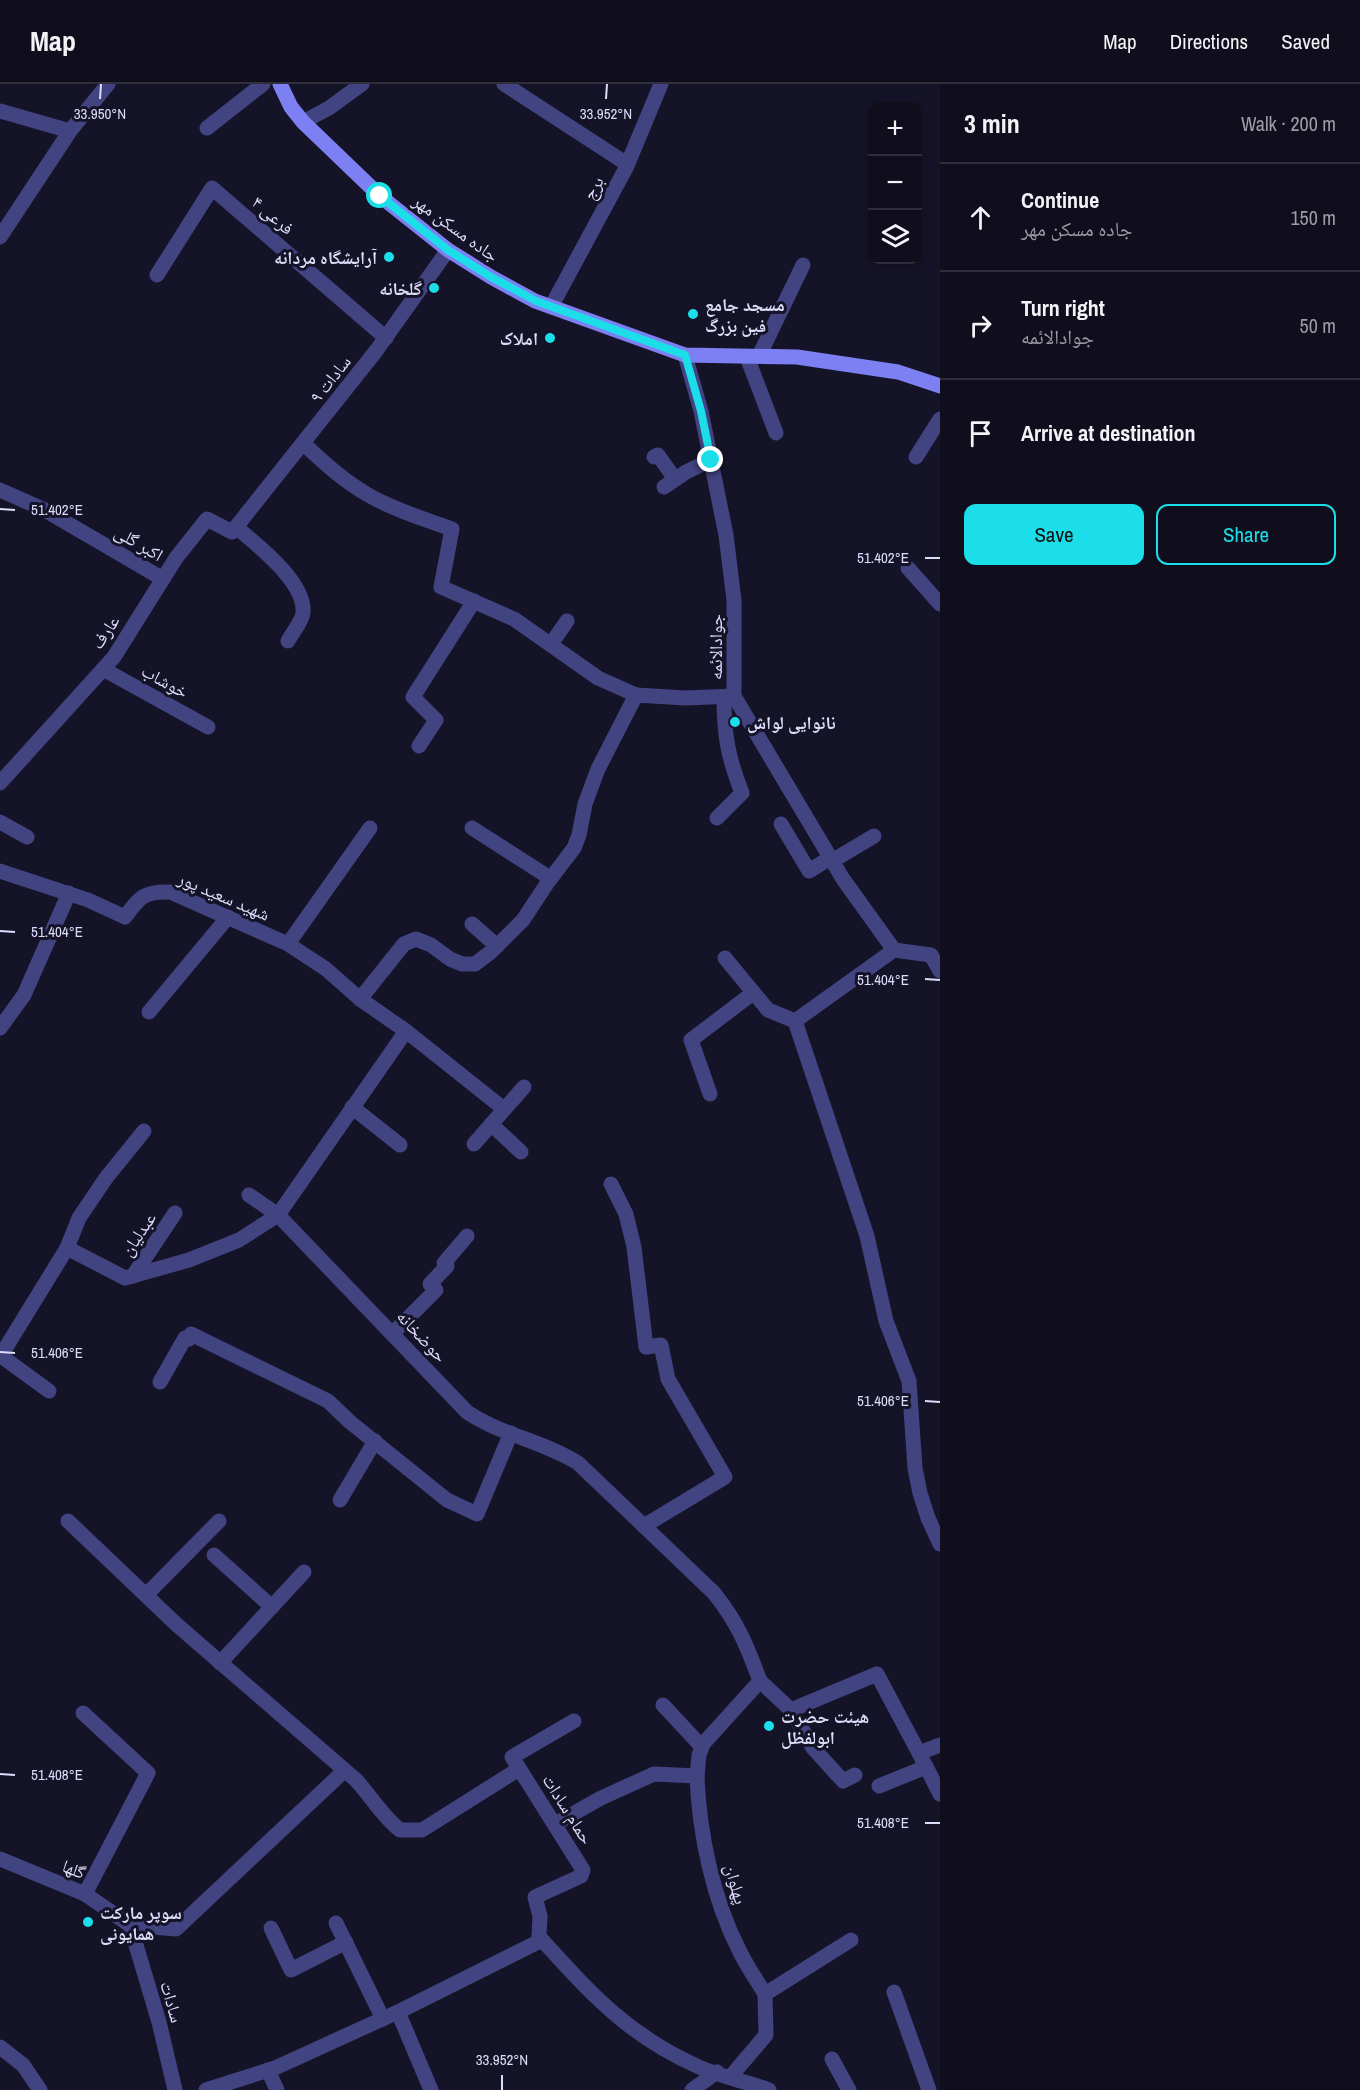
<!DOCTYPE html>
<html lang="en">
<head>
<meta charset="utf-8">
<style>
  body { margin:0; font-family:"Archivo Narrow","Noto Naskh Arabic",sans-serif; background:#1e1c2a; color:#f1f3f6 }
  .controls { position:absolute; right:18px; top:18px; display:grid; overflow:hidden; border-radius:12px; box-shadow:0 3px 9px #0003 }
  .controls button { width:54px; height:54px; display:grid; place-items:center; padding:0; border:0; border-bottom:2px solid #302e3b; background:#100e1d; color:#f1f3f6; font:30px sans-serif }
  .stop { position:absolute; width:18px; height:18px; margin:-14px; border:4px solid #1cdee8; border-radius:50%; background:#fff }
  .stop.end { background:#1cdee8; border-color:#fff; box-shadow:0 2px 6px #0008 }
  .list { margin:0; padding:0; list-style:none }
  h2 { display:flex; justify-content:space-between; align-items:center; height:78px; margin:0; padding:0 24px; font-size:26px }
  h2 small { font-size:20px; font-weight:400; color:#9c9ca4 }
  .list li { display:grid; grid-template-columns:39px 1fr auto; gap:18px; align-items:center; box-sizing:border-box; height:108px; padding:0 24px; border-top:2px solid #302e3b }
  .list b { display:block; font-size:22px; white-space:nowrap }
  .list p { margin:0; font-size:20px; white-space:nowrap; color:#9c9ca4 }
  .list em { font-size:20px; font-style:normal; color:#9c9ca4 }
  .actions { display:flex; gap:12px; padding:18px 24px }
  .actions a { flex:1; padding:14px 0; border:2px solid #1cdee8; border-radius:12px; text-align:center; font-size:21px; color:#1cdee8 }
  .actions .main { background:#1cdee8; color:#111 }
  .icon { flex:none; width:33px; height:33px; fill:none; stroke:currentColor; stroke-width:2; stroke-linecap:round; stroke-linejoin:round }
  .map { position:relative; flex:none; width:940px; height:2006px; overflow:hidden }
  header { display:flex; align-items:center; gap:36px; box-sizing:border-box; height:84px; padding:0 30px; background:#100e1d; border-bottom:2px solid #302e3b }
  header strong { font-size:28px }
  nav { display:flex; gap:33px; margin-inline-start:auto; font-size:21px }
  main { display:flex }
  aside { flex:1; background:#100e1d }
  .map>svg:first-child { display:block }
</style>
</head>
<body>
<header>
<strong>Map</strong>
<nav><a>Map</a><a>Directions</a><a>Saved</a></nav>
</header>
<main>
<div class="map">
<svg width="940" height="2006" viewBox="0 0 940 2006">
  <rect width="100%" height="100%" fill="#151327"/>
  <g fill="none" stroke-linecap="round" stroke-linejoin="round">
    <g stroke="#424381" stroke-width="15">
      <path d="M 504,0 L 627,80"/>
      <path d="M 0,27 L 70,47"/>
      <path d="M 303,38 L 329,24 L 362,0"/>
      <path d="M 207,44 L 263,0"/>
      <path d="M 0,153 L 70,47 L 108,0"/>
      <path d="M 157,191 L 212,104 L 386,254"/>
      <path d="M 551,223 L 626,84 L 661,0"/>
      <path d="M 685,271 L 701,327 L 726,451 L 734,516 L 734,612 L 843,795 L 894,866 L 931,871 L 940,887"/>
      <path d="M 759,272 L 803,181"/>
      <path d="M 747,273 L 776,349"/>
      <path d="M 304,360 C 324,379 345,398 370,412 C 395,426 424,435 452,445 L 441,503 L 514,535 L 598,594 L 636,611"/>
      <path d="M 654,373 L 658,371 L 675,395"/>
      <path d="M 916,373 L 940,335"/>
      <path d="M 664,403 L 686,388 L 711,376"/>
      <path d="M 0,406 L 43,425 L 163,495"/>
      <path d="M 236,443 C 257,461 306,498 303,529 C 302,538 292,549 288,557"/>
      <path d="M 908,484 L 940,520"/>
      <path d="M 551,560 L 567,537"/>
      <path d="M 103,585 L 208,643"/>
      <path d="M 419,662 L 436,636 L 413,613 L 474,517"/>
      <path d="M 0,699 L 114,573 L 176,474 L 207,435 L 232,448 L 376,267 L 448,166"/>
      <path d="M 717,734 L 742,709 C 728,673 724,652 724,613"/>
      <path d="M 0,738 L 27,753"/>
      <path d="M 781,740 L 809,787 L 830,774"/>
      <path d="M 472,744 L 550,794"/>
      <path d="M 832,777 L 874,752"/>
      <path d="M 0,787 L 88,816 L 125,833 C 140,813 144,807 170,808 L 288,860 L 326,885 L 360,915"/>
      <path d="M 472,840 L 497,862"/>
      <path d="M 288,860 L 370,744"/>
      <path d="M 894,866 L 795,937 L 867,1152 L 886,1237 L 909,1297 L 915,1384 L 920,1409 L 928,1434 L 940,1460"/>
      <path d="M 725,874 L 768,926 L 795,937"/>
      <path d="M 149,928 L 228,833"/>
      <path d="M 0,944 L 24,911 L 69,809"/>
      <path d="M 406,947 L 504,1025"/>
      <path d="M 710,1010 L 691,956 L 753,909"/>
      <path d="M 352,1023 L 400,1061"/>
      <path d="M 491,1040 L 521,1068"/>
      <path d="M 474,1060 L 524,1003"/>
      <path d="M 611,1100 L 626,1130 L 634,1163 L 646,1263 L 661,1261 L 668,1295 L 725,1393 L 644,1442"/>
      <path d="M 249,1111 L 278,1131 L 467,1328 C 501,1351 543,1357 578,1379 L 714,1509 C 738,1539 747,1562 760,1597 L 703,1660 L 699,1671 L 697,1692 L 654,1690 L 601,1714 L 555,1740"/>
      <path d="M 67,1164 L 79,1134 L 106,1094 L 144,1047"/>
      <path d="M 133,1192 L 175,1129"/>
      <path d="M 393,1249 L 436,1206 L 430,1200 L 447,1182 L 444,1179 L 467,1152"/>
      <path d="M 1,1272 L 49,1307"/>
      <path d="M 0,1273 L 67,1164 L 125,1194 L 189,1176 L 239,1156 L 278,1131 L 406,947 L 360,915 L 404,860 L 416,855 L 431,861 L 450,875 L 462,880 L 475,880 L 492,867 L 523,836 L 548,798 L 574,764 L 579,751 L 585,720 L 598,685 L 636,611 L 685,614 L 734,612"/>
      <path d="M 160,1298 L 185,1254 L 189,1255 L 191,1250 L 328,1317 L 350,1338 L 447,1416 L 477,1430 L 511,1349"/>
      <path d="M 340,1416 L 375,1357"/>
      <path d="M 68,1437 L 176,1540 L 356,1696 C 371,1712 382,1732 400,1746 L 422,1746 L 519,1685"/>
      <path d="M 214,1471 L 272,1523"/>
      <path d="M 146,1511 L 219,1437"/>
      <path d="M 220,1579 L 304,1488"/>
      <path d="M 760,1597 L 791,1626 L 813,1664 L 843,1697 L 855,1691"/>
      <path d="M 663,1621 L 702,1663"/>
      <path d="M 791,1626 L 877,1590 L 919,1669"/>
      <path d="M 83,1629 L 148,1689 L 85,1810"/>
      <path d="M 940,1661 L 919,1669 L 940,1710"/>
      <path d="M 697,1692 C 699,1749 713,1815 739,1866 C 746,1881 756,1895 765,1910"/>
      <path d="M 879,1702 L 926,1683"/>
      <path d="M 0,1775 L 85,1810 L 130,1841 L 176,1845 L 344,1687"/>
      <path d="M 336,1839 L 383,1935"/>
      <path d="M 130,1841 L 159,1938 L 175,2006"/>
      <path d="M 271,1844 L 291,1886 L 346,1858"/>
      <path d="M 542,1856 L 539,1852 L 540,1832 L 535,1813 L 581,1792 L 583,1786 L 512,1673 L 574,1637"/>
      <path d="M 894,1908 L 929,2006"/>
      <path d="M 398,1928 L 431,2006"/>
      <path d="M 0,1963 L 23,1981 L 40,2006"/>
      <path d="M 832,1975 L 849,2006"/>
      <path d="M 268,1986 L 277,2006"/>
      <path d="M 731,1992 L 766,1951 L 765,1910 L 851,1856"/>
      <path d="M 206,2006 L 275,1984 L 402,1926 L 542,1856 C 592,1911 629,1952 699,1983 C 721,1993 746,1997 769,2006"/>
      <path d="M 692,2006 L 717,1988"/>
    </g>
    <path stroke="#7d80f2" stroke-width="15" d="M 280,0 L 291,23 L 303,38 L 380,112 L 448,166 L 491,193 L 535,217 L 685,271 L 797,273 L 898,288 L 940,302"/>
  </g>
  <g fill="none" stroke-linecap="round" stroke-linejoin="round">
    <path stroke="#1cdee8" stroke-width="8" d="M 380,112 L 448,166 L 491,193 L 536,217 L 685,271 L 701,327 L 711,376"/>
  </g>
  <path fill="none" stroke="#dedcfb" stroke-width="2" d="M 100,15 L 101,0M 606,15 L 607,0M 0,425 L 15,426M 925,474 L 940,474M 0,847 L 15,848M 925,895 L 940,896M 0,1268 L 15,1269M 925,1317 L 940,1318M 0,1690 L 15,1691M 925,1739 L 940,1739M 502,2006 L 502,1991"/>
  <g fill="#1cdee8" stroke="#151327" stroke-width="2">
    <circle cx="389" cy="173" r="6"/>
    <circle cx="434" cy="204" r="6"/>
    <circle cx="693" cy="230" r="6"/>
    <circle cx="550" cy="254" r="6"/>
    <circle cx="735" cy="638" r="6"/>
    <circle cx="769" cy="1642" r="6"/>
    <circle cx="88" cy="1838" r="6"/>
  </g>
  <g text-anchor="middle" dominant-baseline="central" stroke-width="6" stroke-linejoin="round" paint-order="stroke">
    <g font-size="18" fill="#dedcfb" stroke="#151327">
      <text transform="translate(593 104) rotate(-62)">برج</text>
      <text transform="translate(273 131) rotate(41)">فرعی ۴</text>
      <text transform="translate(456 144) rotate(36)">جاده مسکن مهر</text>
      <text transform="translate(330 295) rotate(-52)">سادات ۹</text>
      <text transform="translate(139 459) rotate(30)">اکبر گلی</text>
      <text transform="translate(105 548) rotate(-56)">عارف</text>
      <text transform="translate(715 563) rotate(-90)">جوادالائمه</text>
      <text transform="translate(165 597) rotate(29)">خوشاب</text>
      <text transform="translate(224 812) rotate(23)">شهید سعید پور</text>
      <text transform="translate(138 1150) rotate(-56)">عبدلیان</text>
      <text transform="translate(422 1252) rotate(47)">حوضخانه</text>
      <text transform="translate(568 1725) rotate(58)">حمام سادات</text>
      <text transform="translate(74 1785) rotate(22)">گلها</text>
      <text transform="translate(736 1800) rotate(74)">پهلوان</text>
      <text transform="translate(172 1918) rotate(74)">سادات</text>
    </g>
    <g font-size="18" font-weight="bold" fill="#dedcfb" stroke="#151327" text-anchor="start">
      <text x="377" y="173" text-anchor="end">آرایشگاه مردانه</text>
      <text x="422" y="204" text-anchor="end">گلخانه</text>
      <text x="705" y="220">مسجد جامع<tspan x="705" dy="21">فین بزرگ</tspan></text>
      <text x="538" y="254" text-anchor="end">املاک</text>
      <text x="747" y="638">نانوایی لواش</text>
      <text x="781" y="1632">هیئت حضرت<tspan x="781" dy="21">ابولفظل</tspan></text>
      <text x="100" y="1828">سوپر مارکت<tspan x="100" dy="21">همایونی</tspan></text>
    </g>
  </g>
  <g font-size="15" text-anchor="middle" fill="#dedcfb" stroke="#151327" stroke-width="6" stroke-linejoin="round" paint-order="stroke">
    <text x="100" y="35">33.950°N</text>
    <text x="606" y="35">33.952°N</text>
    <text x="57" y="431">51.402°E</text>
    <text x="883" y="479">51.402°E</text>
    <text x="57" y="853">51.404°E</text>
    <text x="883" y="901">51.404°E</text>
    <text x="57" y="1274">51.406°E</text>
    <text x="883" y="1322">51.406°E</text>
    <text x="57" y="1696">51.408°E</text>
    <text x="883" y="1744">51.408°E</text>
    <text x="502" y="1981">33.952°N</text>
  </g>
</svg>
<div class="controls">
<button>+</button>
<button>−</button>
<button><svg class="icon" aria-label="layers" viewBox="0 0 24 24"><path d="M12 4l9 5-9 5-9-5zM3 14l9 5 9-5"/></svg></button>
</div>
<div class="stop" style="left:380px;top:112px"></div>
<div class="stop end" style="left:711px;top:376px"></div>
</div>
<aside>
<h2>3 min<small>Walk · 200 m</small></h2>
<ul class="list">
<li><svg class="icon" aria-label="ahead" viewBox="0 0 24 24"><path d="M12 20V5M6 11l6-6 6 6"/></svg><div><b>Continue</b><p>جاده مسکن مهر</p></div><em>150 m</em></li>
<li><svg class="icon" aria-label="right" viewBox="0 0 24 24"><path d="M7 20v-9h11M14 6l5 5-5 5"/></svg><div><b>Turn right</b><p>جوادالائمه</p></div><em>50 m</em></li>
<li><svg class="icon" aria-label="arrive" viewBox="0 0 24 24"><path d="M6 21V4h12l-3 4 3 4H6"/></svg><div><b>Arrive at destination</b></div></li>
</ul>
<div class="actions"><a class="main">Save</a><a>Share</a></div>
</aside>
</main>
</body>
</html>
